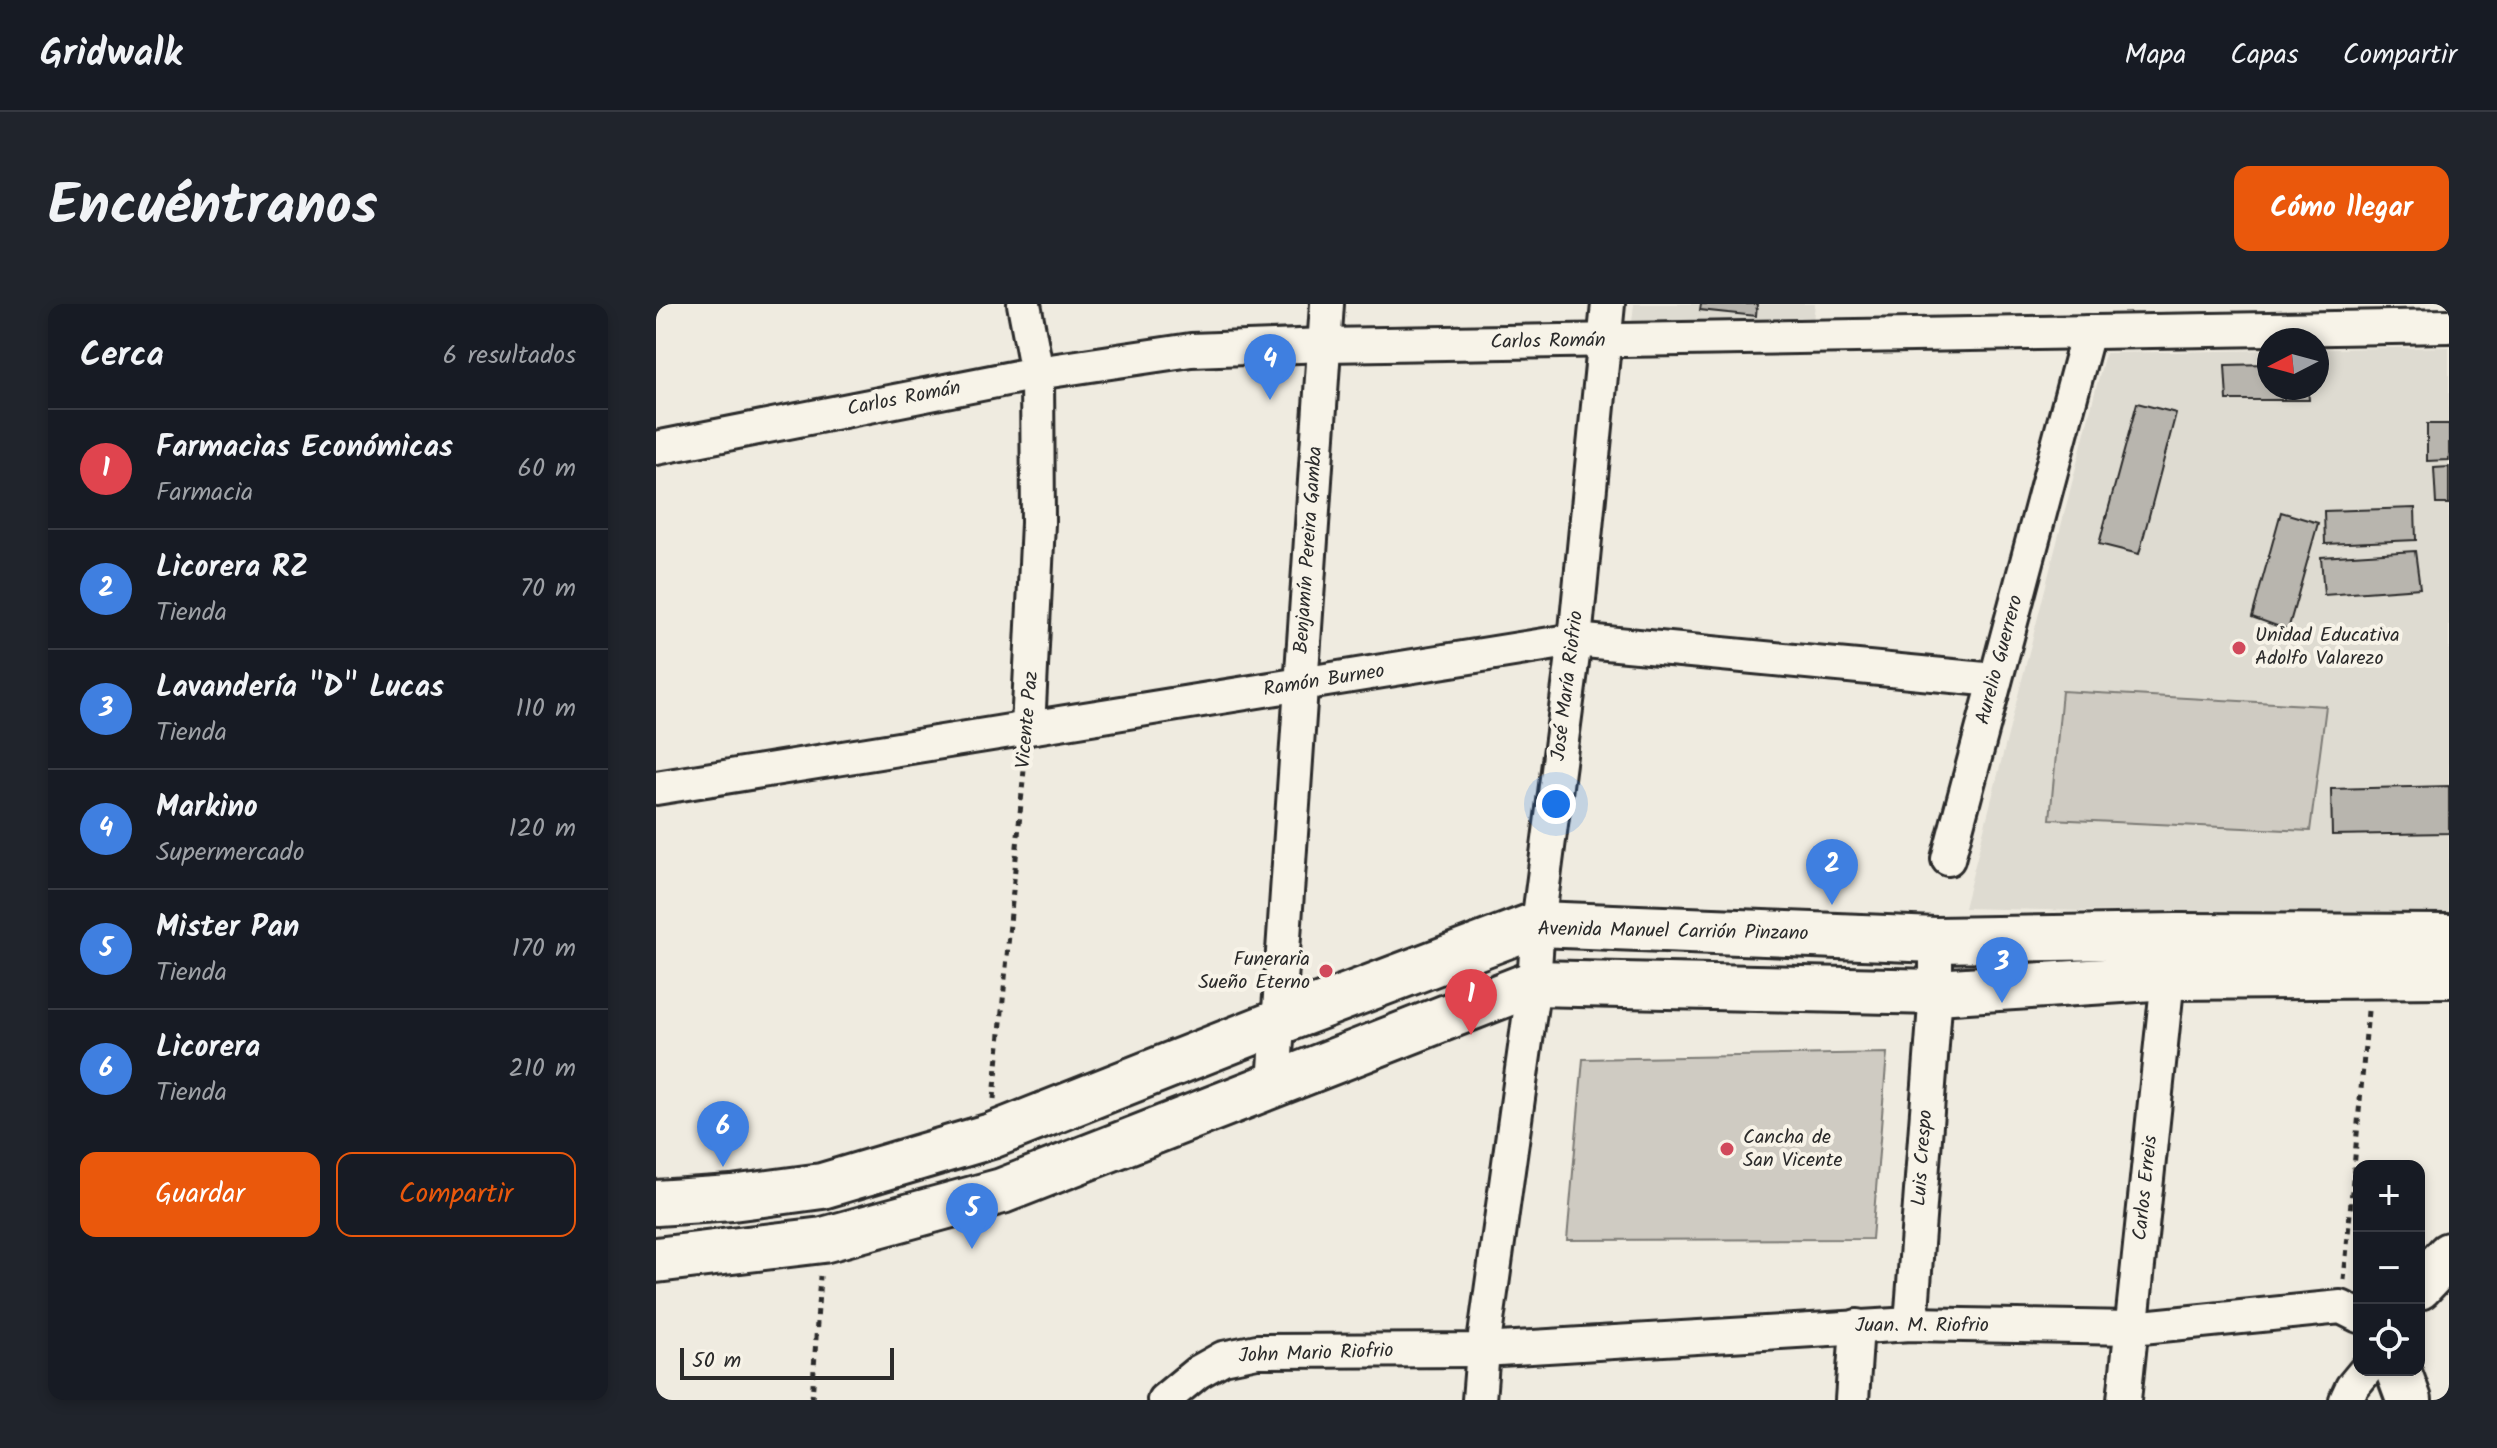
<!DOCTYPE html>
<html lang="es">
<head>
<meta charset="utf-8">
<style>
  body { margin:0; font-family:Kalam,sans-serif; background:#20242c; color:#f1f3f6 }
  .controls { position:absolute; right:24px; bottom:24px; display:grid; overflow:hidden; border-radius:16px; box-shadow:0 4px 12px #0003 }
  .controls button { width:72px; height:72px; display:grid; place-items:center; padding:0; border:0; border-bottom:2px solid #363941; background:#171b24; color:#f1f3f6; font:40px sans-serif }
  .compass { position:absolute; left:1601px; top:24px; width:72px; height:72px; border-radius:50%; background:#171b24; box-shadow:0 4px 12px #0003; rotate:264deg }
  .scale { position:absolute; left:24px; bottom:20px; width:214px; box-sizing:border-box; padding-left:8px; border:4px solid #2b2b2b; border-top:0; font-size:22px; line-height:28px; white-space:nowrap; color:#2b2b2b; -webkit-text-stroke:6px #f7f3e8; paint-order:stroke }
  .you { position:absolute; left:900px; top:500px; width:28px; height:28px; margin:-20px; border:6px solid #fff; border-radius:50%; background:#1a73e8; box-shadow:0 0 0 12px #1a73e833 }
  .badge { display:grid; place-items:center; width:52px; height:52px; border-radius:50%; background:#ea580c; color:#fff; font-size:26px; font-weight:700 }
  .pin { position:absolute; translate:-50% -66px; filter:drop-shadow(0 2px 4px #0008) }
  .pin::after { content:''; position:absolute; top:42px; width:28px; height:24px; background:inherit; clip-path:polygon(0 0,100% 0,50% 100%) }
  .list { margin:0; padding:0; list-style:none }
  h2 { display:flex; justify-content:space-between; align-items:center; height:104px; margin:0; padding:0 32px; font-size:34px }
  h2 small { font-size:26px; font-weight:400; color:#9ea1a6 }
  .list li { display:grid; grid-template-columns:52px 1fr auto; gap:24px; align-items:center; box-sizing:border-box; height:120px; padding:0 32px; border-top:2px solid #363941 }
  .list b { display:block; font-size:30px; white-space:nowrap }
  .list p { margin:0; font-size:26px; white-space:nowrap; color:#9ea1a6 }
  .list em { font-size:26px; font-style:normal; color:#9ea1a6 }
  .actions { display:flex; gap:16px; padding:24px 32px }
  .actions a { flex:1; padding:18px 0; border:2px solid #ea580c; border-radius:16px; text-align:center; font-size:28px; color:#ea580c }
  .actions .main { background:#ea580c; color:#fff }
  .icon { flex:none; width:44px; height:44px; fill:none; stroke:currentColor; stroke-width:2; stroke-linecap:round; stroke-linejoin:round }
  .map { position:relative; flex:none; width:1793px; height:1096px; overflow:hidden; border-radius:16px }
  header { display:flex; align-items:center; gap:48px; box-sizing:border-box; height:112px; padding:0 40px; background:#171b24; border-bottom:2px solid #363941 }
  header strong { font-size:38px }
  nav { display:flex; gap:44px; margin-inline-start:auto; font-size:28px }
  .intro { display:flex; align-items:center; justify-content:space-between; box-sizing:border-box; height:192px; padding:0 48px }
  h1 { margin:0; font-size:56px }
  .button { padding:20px 36px; border-radius:16px; background:#ea580c; color:#fff; font-size:28px; font-weight:700 }
  main { display:flex; gap:48px; padding:0 48px }
  aside { flex:1; background:#171b24; border-radius:16px; box-shadow:0 4px 12px #0003 }
  .map>svg:first-child { display:block }
</style>
</head>
<body>
<header>
<strong>Gridwalk</strong>
<nav><a>Mapa</a><a>Capas</a><a>Compartir</a></nav>
</header>
<div class="intro"><h1>Encuéntranos</h1><a class="button">Cómo llegar</a></div>
<main>
<aside>
<h2>Cerca<small>6 resultados</small></h2>
<ul class="list">
<li><span class="badge" style="background:#e0444e">1</span><div><b>Farmacias Económicas</b><p>Farmacia</p></div><em>60 m</em></li>
<li><span class="badge" style="background:#3f7fe0">2</span><div><b>Licorera RZ</b><p>Tienda</p></div><em>70 m</em></li>
<li><span class="badge" style="background:#3f7fe0">3</span><div><b>Lavandería &quot;D&quot; Lucas</b><p>Tienda</p></div><em>110 m</em></li>
<li><span class="badge" style="background:#3f7fe0">4</span><div><b>Markino</b><p>Supermercado</p></div><em>120 m</em></li>
<li><span class="badge" style="background:#3f7fe0">5</span><div><b>Mister Pan</b><p>Tienda</p></div><em>170 m</em></li>
<li><span class="badge" style="background:#3f7fe0">6</span><div><b>Licorera</b><p>Tienda</p></div><em>210 m</em></li>
</ul>
<div class="actions"><a class="main">Guardar</a><a>Compartir</a></div>
</aside>
<div class="map">
<svg width="1793" height="1096" viewBox="0 0 1793 1096">
  <rect width="100%" height="100%" fill="#efebe0"/>
  <filter id="ink" filterUnits="userSpaceOnUse"><feTurbulence type="fractalNoise" baseFrequency=".0125" numOctaves="2"/><feDisplacementMap in="SourceGraphic" scale="16" xChannelSelector="R" yChannelSelector="G"/><feConvolveMatrix kernelMatrix="1 2 1 2 8 2 1 2 1" color-interpolation-filters="sRGB"/></filter>
  <g filter="url(#ink)">
    <g fill="#dedbd1">
      <path d="M 978,0 L 1159,0 L 1157,17 L 976,18 Z"/>
      <path d="M 1793,43 L 1793,616 L 1308,604 L 1449,49 L 1613,46 L 1613,84 L 1661,84 L 1661,45 Z"/>
    </g>
    <g fill="#cfcbc2" stroke="#7d7b76" stroke-width="2">
      <path d="M 1406,387 L 1670,402 L 1654,527 L 1394,515 Z"/>
      <path d="M 1231,749 L 1216,935 L 911,936 L 927,755 Z"/>
    </g>
    <g fill="#b8b5ae" stroke="#2b2b2b" stroke-width="2">
      <path d="M 1045,0 L 1101,0 L 1100,12 L 1044,6 Z"/>
      <path d="M 1613,60 L 1613,84 L 1652,84 L 1653,96 L 1571,96 L 1569,61 Z"/>
      <path d="M 1481,99 L 1520,109 L 1483,250 L 1443,240 Z"/>
      <path d="M 1771,120 L 1793,120 L 1793,156 L 1771,157 Z"/>
      <path d="M 1793,163 L 1793,200 L 1780,200 L 1778,164 Z"/>
      <path d="M 1759,204 L 1760,236 L 1669,240 L 1668,207 Z"/>
      <path d="M 1625,208 L 1662,219 L 1632,326 L 1596,313 Z"/>
      <path d="M 1759,247 L 1764,284 L 1668,291 L 1665,253 Z"/>
      <path d="M 1793,482 L 1793,529 L 1676,531 L 1675,485 Z"/>
    </g>
    <g fill="none" stroke-linecap="round" stroke-linejoin="round">
      <g stroke="#2b2b2b" stroke-width="38">
        <g id="minor">
          <path d="M 368,0 L 381,69 L 382,219 L 372,424"/>
          <path d="M 0,144 L 381,69 L 535,46 L 669,41 L 1793,22"/>
          <path d="M 0,484 L 919,336 L 1339,376"/>
          <path d="M 1292,555 L 1432,28"/>
          <path d="M 618,780 L 671,0"/>
          <path d="M 1255,1020 L 1280,688 L 1280,636"/>
          <path d="M 508,1096 L 542,1068 L 567,1054 L 601,1047 L 827,1046 L 1255,1020 L 1476,1024 L 1685,1003 L 1703,1012"/>
          <path d="M 823,1096 L 827,1046 L 878,679 L 882,620 L 919,336 L 952,0"/>
          <path d="M 1196,1096 L 1201,1022"/>
          <path d="M 1468,1096 L 1512,673"/>
          <path d="M 1690,1096 L 1696,1083 L 1710,1066"/>
        </g>
      </g>
      <g stroke="#2b2b2b" stroke-width="50">
        <g id="secondary">
          <path d="M 1763,983 L 1793,951"/>
          <path d="M 1742,1066 L 1753,1096"/>
        </g>
      </g>
      <g stroke="#2b2b2b" stroke-width="50">
        <g id="primary">
          <path d="M 0,899 L 76,894 L 166,882 L 335,832 L 623,718 L 882,620 L 1280,636 L 1521,632 L 1793,633"/>
          <path d="M 0,956 L 167,936 L 346,887 L 878,679 L 1280,688 L 1512,673 L 1793,671"/>
        </g>
      </g>
      <g stroke="#2b2b2b" stroke-width="5" stroke-dasharray="6 6" stroke-linecap="butt">
        <path d="M 338,795 L 369,455"/>
        <path d="M 1688,976 L 1712,707"/>
        <path d="M 156,1096 L 164,972"/>
      </g>
      <use href="#minor" stroke="#f7f3e8" stroke-width="32"/>
      <use href="#secondary" stroke="#f7f3e8" stroke-width="44"/>
      <use href="#primary" stroke="#f7f3e8" stroke-width="44"/>
    </g>
  </g>
  <g fill="#d1495b" stroke="#f7f3e8" stroke-width="3">
    <circle cx="1583" cy="344" r="8"/>
    <circle cx="670" cy="667" r="8"/>
    <circle cx="1071" cy="845" r="8"/>
  </g>
  <g text-anchor="middle" dominant-baseline="central" stroke-width="8" stroke-linejoin="round" paint-order="stroke">
    <g font-size="20" fill="#2b2b2b" stroke="#f7f3e8">
      <text transform="translate(892 38) rotate(-1)">Carlos Román</text>
      <text transform="translate(248 95) rotate(-11)">Carlos Román</text>
      <text transform="translate(653 246) rotate(-86)">Benjamín Pereira Gamba</text>
      <text transform="translate(1344 356) rotate(-75)">Aurelio Guerrero</text>
      <text transform="translate(668 377) rotate(-9)">Ramón Burneo</text>
      <text transform="translate(912 382) rotate(-83)">José María Riofrio</text>
      <text transform="translate(372 416) rotate(-85)">Vicente Paz</text>
      <text transform="translate(1017 628) rotate(1)">Avenida Manuel Carrión Pinzano</text>
      <text transform="translate(1267 854) rotate(-86)">Luis Crespo</text>
      <text transform="translate(1490 884) rotate(-84)">Carlos Erreis</text>
      <text x="1266" y="1022">Juan. M. Riofrio</text>
      <text transform="translate(660 1050) rotate(-2)">John Mario Riofrio</text>
    </g>
    <g font-size="20" fill="#2b2b2b" stroke="#f7f3e8" text-anchor="start">
      <text x="1599" y="332">Unidad Educativa<tspan x="1599" dy="23">Adolfo Valarezo</tspan></text>
      <text x="654" y="656" text-anchor="end">Funeraria<tspan x="654" dy="23">Sueño Eterno</tspan></text>
      <text x="1087" y="834">Cancha de<tspan x="1087" dy="23">San Vicente</tspan></text>
    </g>
  </g>
</svg>
<div class="controls">
<button>+</button>
<button>−</button>
<button><svg class="icon" aria-label="locate" viewBox="0 0 24 24"><circle cx="12" cy="12" r="6"/><path d="M12 2v4M12 18v4M2 12h4M18 12h4"/></svg></button>
</div>
<svg class="compass" viewBox="-18 -18 36 36"><path d="M0-13l5 13h-10z" fill="#e53935"/><path d="M0 13l5-13h-10z" fill="#9ea1a6"/></svg>
<div class="scale">50 m</div>
<div class="you"></div>
<div class="pin badge" style="left:815px;top:731px;background:#e0444e">1</div>
<div class="pin badge" style="left:1176px;top:601px;background:#3f7fe0">2</div>
<div class="pin badge" style="left:1346px;top:699px;background:#3f7fe0">3</div>
<div class="pin badge" style="left:614px;top:96px;background:#3f7fe0">4</div>
<div class="pin badge" style="left:316px;top:945px;background:#3f7fe0">5</div>
<div class="pin badge" style="left:67px;top:863px;background:#3f7fe0">6</div>
</div>
</main>
</body>
</html>
